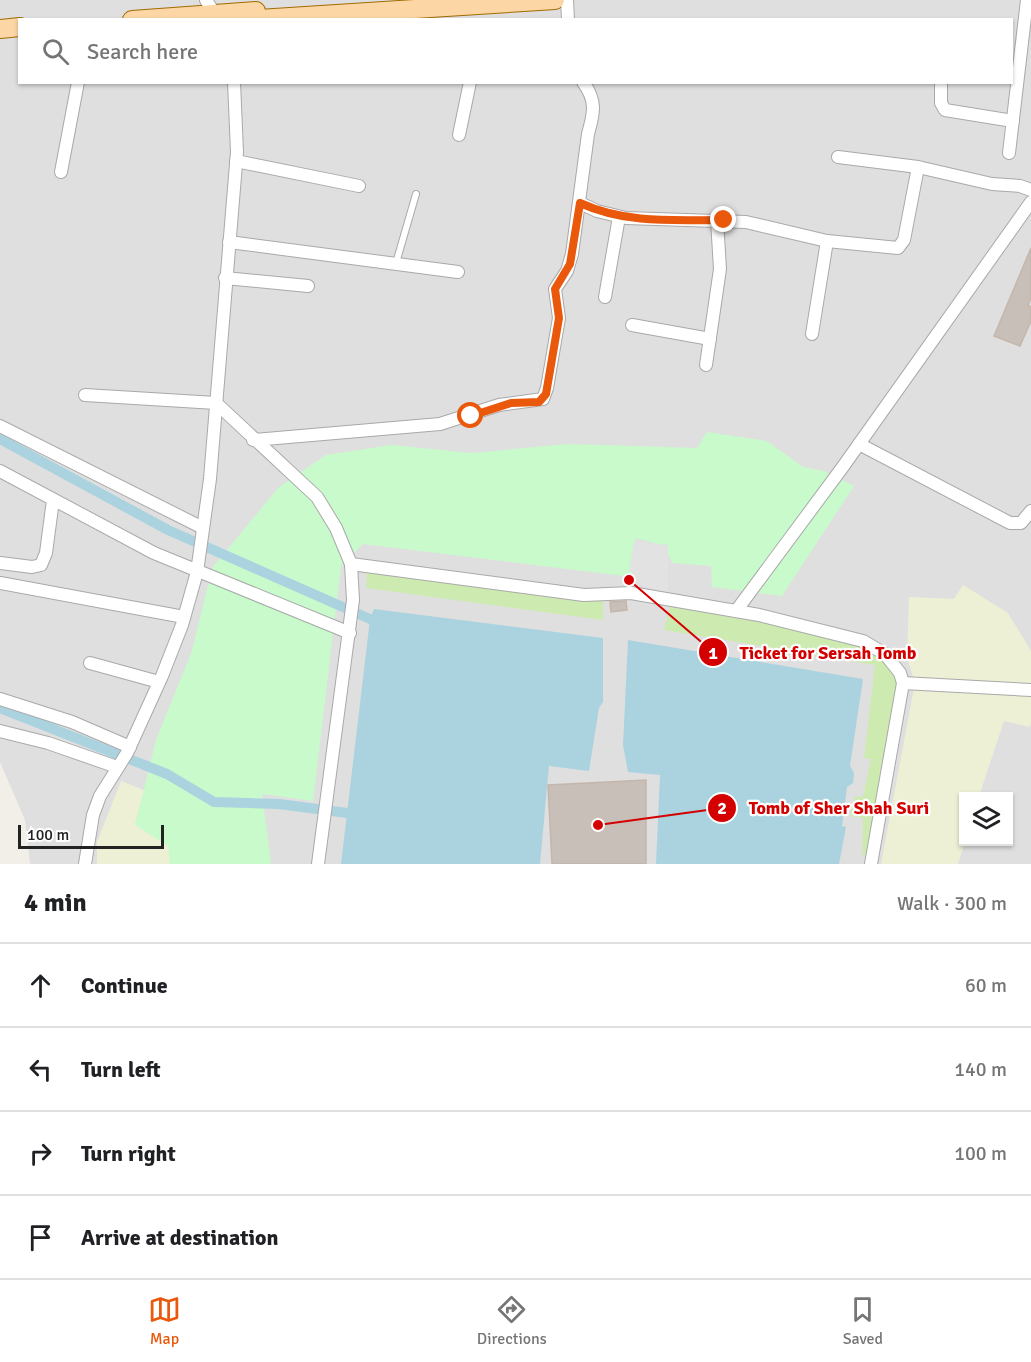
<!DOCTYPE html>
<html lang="en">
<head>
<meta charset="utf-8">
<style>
  body { margin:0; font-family:Signika,sans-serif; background:#f2f2f2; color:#202124 }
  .controls { position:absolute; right:18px; bottom:18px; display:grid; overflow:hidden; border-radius:0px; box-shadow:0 2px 4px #0004 }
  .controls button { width:54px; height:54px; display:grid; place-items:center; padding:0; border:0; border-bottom:2px solid #e0e0e0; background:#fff; color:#202124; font:30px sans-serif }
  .scale { position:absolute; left:18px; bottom:15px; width:146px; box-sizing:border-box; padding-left:6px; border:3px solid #222; border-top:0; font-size:16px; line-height:21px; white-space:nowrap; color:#222; -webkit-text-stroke:4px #fff; paint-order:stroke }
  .stop { position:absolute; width:18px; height:18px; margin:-14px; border:4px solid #ea580c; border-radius:50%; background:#fff }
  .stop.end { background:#ea580c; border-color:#fff; box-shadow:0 2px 6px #0008 }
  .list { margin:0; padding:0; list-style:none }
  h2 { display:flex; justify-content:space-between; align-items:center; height:78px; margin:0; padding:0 24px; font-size:26px }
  h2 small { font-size:20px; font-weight:400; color:#757577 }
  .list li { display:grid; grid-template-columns:39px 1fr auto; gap:18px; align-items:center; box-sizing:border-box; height:84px; padding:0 24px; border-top:2px solid #e0e0e0 }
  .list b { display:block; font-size:22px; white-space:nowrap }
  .list em { font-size:20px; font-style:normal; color:#757577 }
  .icon { flex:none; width:33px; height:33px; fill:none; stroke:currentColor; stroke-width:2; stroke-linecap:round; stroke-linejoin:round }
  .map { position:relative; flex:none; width:1031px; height:864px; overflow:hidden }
  .search { position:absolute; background:#fff; box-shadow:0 2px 4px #0004; left:18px; right:18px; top:18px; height:66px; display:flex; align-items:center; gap:15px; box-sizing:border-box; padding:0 21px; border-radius:0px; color:#757577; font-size:22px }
  .sheet { height:414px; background:#fff }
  nav { display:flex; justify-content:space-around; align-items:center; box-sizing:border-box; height:84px; border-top:2px solid #e0e0e0; background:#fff; font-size:16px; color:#757577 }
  nav a { display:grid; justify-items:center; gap:3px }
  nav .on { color:#ea580c }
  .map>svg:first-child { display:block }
</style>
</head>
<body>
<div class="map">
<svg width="1031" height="864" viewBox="0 0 1031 864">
  <rect width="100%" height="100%" fill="#f2efe9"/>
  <path fill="#e0dfdf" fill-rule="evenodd" d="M 0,0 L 1031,0 L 1031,864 L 30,864 L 25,820 L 0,762 ZM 20,20 L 1012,20 L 1012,82 L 20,82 ZM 964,796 L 1008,796 L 1008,842 L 964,842 Z"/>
  <g fill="#eef0d5">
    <path d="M 963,585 L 1008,613 L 1031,651 L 1031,723 L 1030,727 L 1004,721 L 979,796 L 964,796 L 965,842 L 958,864 L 881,864 L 915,683 L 907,657 L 909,597 L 954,599 Z"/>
    <path d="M 121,781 L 144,790 L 135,825 L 169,846 L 170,864 L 97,864 L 97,842 Z"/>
  </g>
  <g fill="#cdebb0">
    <path d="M 367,569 L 603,594 L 603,620 L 366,588 Z"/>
    <path d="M 671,603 C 715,612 868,631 891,665 C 895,670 896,681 897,687 L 867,855 L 862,855 L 863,818 L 850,816 L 855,796 L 863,797 L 871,759 L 864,758 L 875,665 L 664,630 Z"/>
  </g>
  <path fill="#c8facc" d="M 707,432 L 767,441 L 803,467 L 824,471 L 854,486 L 782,596 L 712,587 L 711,566 L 672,563 L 664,546 L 636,538 L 632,577 L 363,544 L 341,566 L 313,801 L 262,794 L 271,864 L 170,864 L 168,846 L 135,825 L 156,740 L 192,651 L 212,568 L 279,487 L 326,455 L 392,445 L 471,453 L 568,444 L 697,448 Z"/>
  <path fill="#e2e2e2" d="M 634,541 L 668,545 L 668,592 L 633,584 L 634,573 L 629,571 Z"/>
  <g fill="#aad3df">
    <path d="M 374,609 L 603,638 L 603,702 L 599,708 L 589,771 L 549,766 L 540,864 L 341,864 L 370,619 Z"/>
    <path d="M 628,640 L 863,679 L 850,766 L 854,773 L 853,783 L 847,787 L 842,826 L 846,827 L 839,864 L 656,864 L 660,775 L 628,772 L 623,745 Z"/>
  </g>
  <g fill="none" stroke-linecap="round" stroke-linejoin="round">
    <g stroke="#aad3df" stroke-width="10">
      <path d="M 0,439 L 168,530 L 370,619"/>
      <path d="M 0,708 L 167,774 L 214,802 L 279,804 L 347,813"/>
    </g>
  </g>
  <g fill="#c7bfb8" stroke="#c4b6ab" stroke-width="1.5">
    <path d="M 1031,248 L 1031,298 L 1028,305 L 1031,307 L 1031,321 L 1020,346 L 994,336 Z"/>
    <path d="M 626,601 L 627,610 L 611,612 L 610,602 Z"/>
    <path d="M 646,780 L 646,864 L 552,864 L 548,785 Z"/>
  </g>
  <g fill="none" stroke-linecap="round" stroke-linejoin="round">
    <g stroke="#a9a9a9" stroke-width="8">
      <path id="service" d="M 396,263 L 416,194"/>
    </g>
    <g stroke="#a9a9a9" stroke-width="14">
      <g id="minor">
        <path d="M 206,0 L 218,19"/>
        <path d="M 567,0 L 568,20"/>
        <path d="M 941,82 L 941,103 L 945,110 L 1013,121"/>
        <path d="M 459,135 L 470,82"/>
        <path d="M 1009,153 L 1027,0"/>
        <path d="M 838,157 L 918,167 L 992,184 L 1020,186 L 1031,190"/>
        <path d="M 236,161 L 359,186"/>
        <path d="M 61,172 L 78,82"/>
        <path d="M 580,203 L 597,211 L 626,218 L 746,222 L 827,241 L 898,248 L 904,240 L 918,167"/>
        <path d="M 229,242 L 458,272"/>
        <path d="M 225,278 L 308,286"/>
        <path d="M 605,297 L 619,217"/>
        <path d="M 632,325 L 710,339"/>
        <path d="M 812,334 L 827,241"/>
        <path d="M 706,365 L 720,269 L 717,220"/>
        <path d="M 85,395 L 216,403 L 317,497 L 336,528 L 351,564 L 353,600 L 318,864"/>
        <path d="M 0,426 L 203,528"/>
        <path d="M 253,440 L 440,424 L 499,405 L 543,399 L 547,388 L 559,318 L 555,289 L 567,271 L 572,254 L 588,134 C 594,113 597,101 583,82"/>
        <path d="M 859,444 L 1010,523 L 1021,523 L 1031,511"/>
        <path d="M 0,471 L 154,553 L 350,633"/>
        <path d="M 0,563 L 32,567 L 41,565 L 46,553 L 53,500"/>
        <path d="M 351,564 L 584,595 L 631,593 L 759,615 L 863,641 L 885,654 L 900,673 L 903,683 L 871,864"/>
        <path d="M 0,583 L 184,617"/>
        <path d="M 736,611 L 842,468 L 1031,202"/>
        <path d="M 90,663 L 159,682"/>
        <path d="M 903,683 L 1031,690"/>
        <path d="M 0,699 L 72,722 L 130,747"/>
        <path d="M 0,731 L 48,743 L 117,767"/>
        <path d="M 85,864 L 93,815 L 100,796 L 127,753 L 162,676 L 182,625 L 197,572 L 210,479 L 237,152 L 234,82"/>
      </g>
    </g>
    <g stroke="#a06b00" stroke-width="20">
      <g id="primary">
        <path d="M 132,20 L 256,11"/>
        <path d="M 243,20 L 555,0"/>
        <path d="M 0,29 L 20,27"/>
      </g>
    </g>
    <use href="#service" stroke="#fff" stroke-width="6"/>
    <use href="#minor" stroke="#fff" stroke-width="12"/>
    <use href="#primary" stroke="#fcd6a4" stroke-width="18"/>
  </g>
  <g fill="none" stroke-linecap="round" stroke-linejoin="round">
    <path stroke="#ea580c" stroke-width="8" d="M 471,416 L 511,403 L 539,402 L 546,394 L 559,318 L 555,289 L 570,264 L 580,203 C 626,224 674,220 724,220"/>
  </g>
  <path fill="none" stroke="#d40000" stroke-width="2" d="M629 580L713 652M598 825L722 808"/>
  <g fill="#d40000" stroke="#fff" stroke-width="2">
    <circle cx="629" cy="580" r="6"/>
    <circle cx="598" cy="825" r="6"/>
    <circle cx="713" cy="652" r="15"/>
    <circle cx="722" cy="808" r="15"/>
  </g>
  <g font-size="18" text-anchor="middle" font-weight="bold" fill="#fff">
    <text x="713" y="659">1</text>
    <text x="722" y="814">2</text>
  </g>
  <g font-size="18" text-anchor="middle" font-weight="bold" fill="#d40000" stroke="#fff" stroke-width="4.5" stroke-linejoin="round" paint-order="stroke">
    <text x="828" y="659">Ticket for Sersah Tomb</text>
    <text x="839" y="814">Tomb of Sher Shah Suri</text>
  </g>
</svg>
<div class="controls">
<button><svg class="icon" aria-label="layers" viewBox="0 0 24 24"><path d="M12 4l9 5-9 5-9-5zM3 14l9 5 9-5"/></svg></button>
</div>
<div class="scale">100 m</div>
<div class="stop" style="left:471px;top:416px"></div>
<div class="stop end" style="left:724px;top:220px"></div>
<div class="search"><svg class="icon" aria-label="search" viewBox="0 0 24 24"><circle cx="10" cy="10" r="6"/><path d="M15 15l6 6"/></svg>Search here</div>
</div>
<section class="sheet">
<h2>4 min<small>Walk · 300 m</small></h2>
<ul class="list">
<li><svg class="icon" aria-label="ahead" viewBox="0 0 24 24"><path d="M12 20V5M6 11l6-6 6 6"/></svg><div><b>Continue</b></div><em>60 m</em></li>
<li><svg class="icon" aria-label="left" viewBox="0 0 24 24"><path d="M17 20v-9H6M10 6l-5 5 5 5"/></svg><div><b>Turn left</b></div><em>140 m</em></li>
<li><svg class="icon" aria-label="right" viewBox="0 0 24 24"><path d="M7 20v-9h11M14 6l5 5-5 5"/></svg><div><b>Turn right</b></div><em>100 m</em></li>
<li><svg class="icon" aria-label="arrive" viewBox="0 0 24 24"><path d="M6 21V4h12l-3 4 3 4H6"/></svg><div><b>Arrive at destination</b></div></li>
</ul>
</section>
<nav>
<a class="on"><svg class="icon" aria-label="map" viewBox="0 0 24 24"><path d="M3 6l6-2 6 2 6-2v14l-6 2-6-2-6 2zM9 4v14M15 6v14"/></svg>Map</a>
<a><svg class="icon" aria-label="directions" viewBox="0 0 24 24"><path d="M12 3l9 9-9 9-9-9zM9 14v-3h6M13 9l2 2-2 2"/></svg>Directions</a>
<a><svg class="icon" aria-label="saved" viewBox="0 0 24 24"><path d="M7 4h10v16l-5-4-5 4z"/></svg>Saved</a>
</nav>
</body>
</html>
